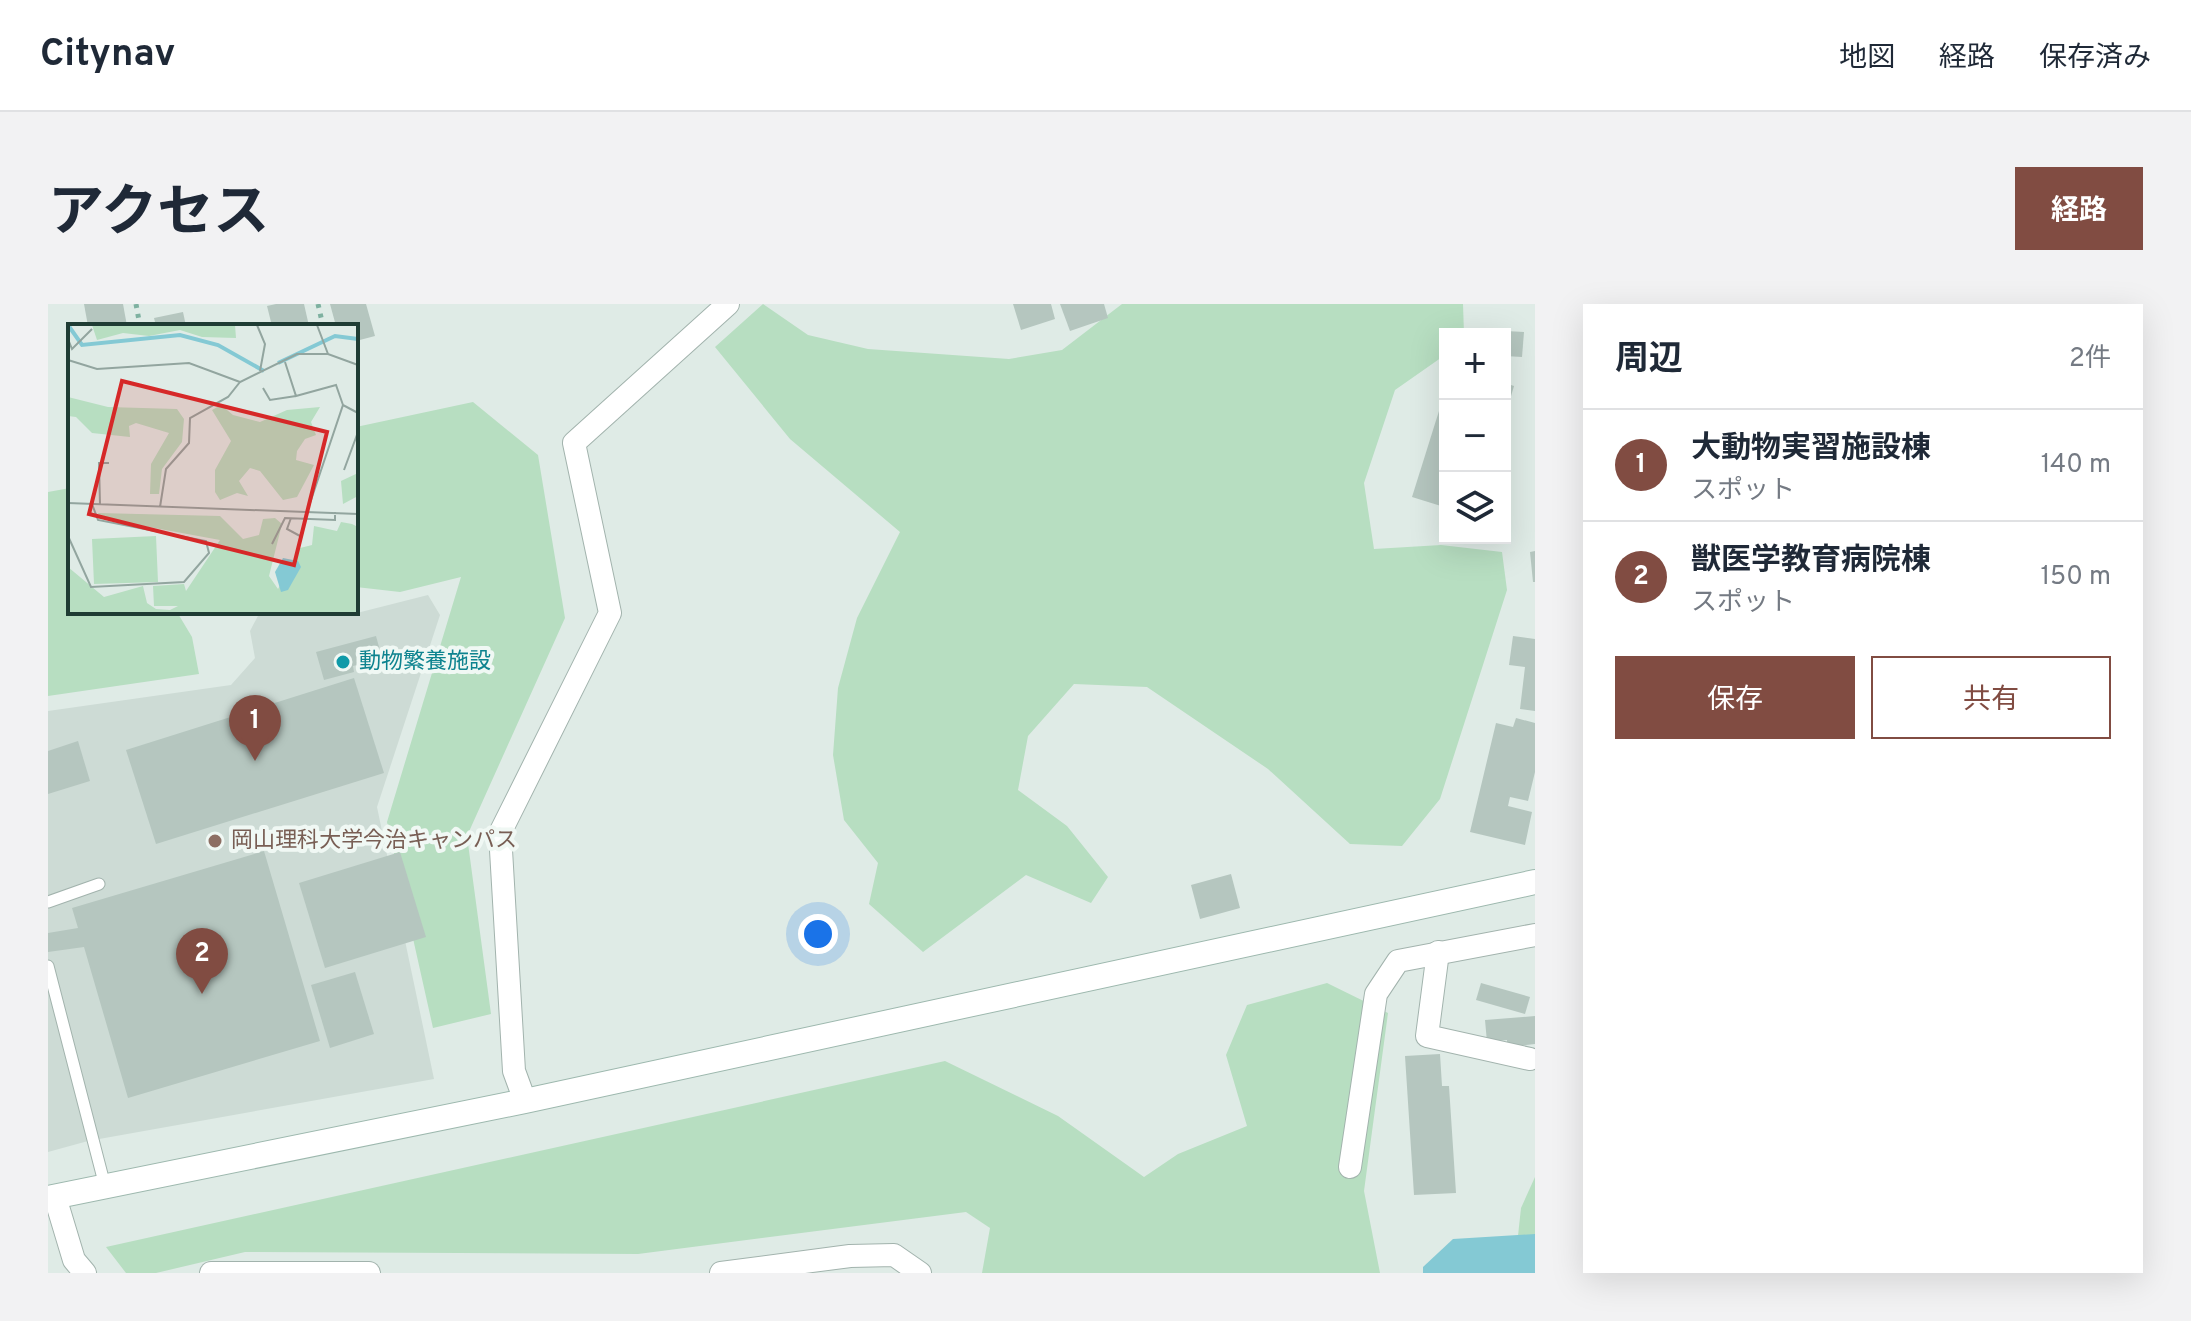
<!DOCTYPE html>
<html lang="ja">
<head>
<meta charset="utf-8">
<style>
  body { margin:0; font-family:Overpass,"Noto Sans JP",sans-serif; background:#f2f2f3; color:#1f2937 }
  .controls { position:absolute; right:24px; top:24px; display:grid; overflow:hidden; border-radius:0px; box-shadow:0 8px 32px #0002 }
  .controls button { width:72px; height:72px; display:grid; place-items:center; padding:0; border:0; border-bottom:2px solid #e0e1e3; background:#fff; color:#1f2937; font:40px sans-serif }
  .you { position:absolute; left:770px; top:630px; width:28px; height:28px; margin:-20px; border:6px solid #fff; border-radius:50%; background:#1a73e8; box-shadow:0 0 0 12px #1a73e833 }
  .badge { display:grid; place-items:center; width:52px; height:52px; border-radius:50%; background:#814c42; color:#fff; font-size:26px; font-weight:700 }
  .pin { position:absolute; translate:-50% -66px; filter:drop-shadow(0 2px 4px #0008) }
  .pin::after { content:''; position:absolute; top:42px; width:28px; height:24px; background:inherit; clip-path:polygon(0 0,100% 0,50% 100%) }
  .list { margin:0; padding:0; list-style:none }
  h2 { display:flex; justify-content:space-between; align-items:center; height:104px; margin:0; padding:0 32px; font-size:34px }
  h2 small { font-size:26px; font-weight:400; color:#747a83 }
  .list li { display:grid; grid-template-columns:52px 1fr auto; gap:24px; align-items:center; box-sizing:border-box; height:112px; padding:0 32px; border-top:2px solid #e0e1e3 }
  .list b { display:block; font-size:30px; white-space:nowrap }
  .list p { margin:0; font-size:26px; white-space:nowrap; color:#747a83 }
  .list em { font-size:26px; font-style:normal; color:#747a83 }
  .actions { display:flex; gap:16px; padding:24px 32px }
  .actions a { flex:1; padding:18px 0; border:2px solid #814c42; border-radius:0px; text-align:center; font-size:28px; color:#814c42 }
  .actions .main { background:#814c42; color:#fff }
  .icon { flex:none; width:44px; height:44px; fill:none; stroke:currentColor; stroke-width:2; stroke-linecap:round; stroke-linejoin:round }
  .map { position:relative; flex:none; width:1487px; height:969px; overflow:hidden; border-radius:0px }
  header { display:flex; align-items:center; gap:48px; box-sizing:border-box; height:112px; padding:0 40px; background:#fff; border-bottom:2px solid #e0e1e3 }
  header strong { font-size:38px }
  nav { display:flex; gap:44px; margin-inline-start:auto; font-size:28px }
  .intro { display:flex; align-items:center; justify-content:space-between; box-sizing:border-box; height:192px; padding:0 48px }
  h1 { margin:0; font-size:56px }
  .button { padding:20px 36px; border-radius:0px; background:#814c42; color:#fff; font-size:28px; font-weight:700 }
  main { display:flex; gap:48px; padding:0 48px }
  aside { flex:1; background:#fff; border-radius:0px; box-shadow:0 8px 32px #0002 }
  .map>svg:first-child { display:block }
</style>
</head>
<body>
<header>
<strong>Citynav</strong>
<nav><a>地図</a><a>経路</a><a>保存済み</a></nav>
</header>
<div class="intro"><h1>アクセス</h1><a class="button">経路</a></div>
<main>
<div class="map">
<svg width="1487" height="969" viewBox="0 0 1487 969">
  <rect width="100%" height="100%" fill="#dfebe6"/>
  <path fill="#cddbd5" d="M 380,291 L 392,311 L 329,503 L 386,775 L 40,837 L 0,848 L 0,407 L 183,381 L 207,354 L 202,327 L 212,308 L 295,308 L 301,311 Z"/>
  <g fill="#b7dec1">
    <path d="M 715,0 L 760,31 L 820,45 L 961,55 L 1014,46 L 1074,0 L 1415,0 L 1416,30 L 1397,30 L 1397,51 L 1347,86 L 1316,179 L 1326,245 L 1393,241 L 1454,248 L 1459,286 L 1392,495 L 1354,542 L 1302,540 L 1220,465 L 1099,383 L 1026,380 L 980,432 L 970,486 L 1019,522 L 1060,573 L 1043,599 L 978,571 L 875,648 L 821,600 L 830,559 L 796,516 L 785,451 L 790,384 L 809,314 L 852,228 L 742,135 L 667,43 Z"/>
    <path d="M 425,98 L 490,151 L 517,314 L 419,532 L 443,710 L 385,724 L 339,518 L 413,273 L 352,288 L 308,283 L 308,123 Z"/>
    <path d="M 22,184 L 22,308 L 129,308 L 144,333 L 151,370 L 0,392 L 0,188 Z"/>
    <path d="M 1279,679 L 1340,709 L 1316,887 L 1332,969 L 934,969 L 942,924 L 918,908 L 590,950 L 197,948 L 108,969 L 78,969 L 58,943 L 897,757 L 1010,812 L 1096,873 L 1130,850 L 1199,822 L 1178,751 L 1199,701 Z"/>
    <path d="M 1487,873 L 1487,969 L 1466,969 L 1473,904 Z"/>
  </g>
  <path fill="#84c9d4" d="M 1487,930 L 1487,969 L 1375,969 L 1375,963 L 1405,935 Z"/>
  <g fill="#b5c6bf">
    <path d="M 36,0 L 75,0 L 79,22 L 40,22 Z"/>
    <path d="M 228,0 L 256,0 L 261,22 L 224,22 L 219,2 Z"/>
    <path d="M 282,0 L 318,0 L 327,32 L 308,37 L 308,22 L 288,22 Z"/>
    <path d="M 965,0 L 1003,0 L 1007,15 L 973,26 Z"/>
    <path d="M 1012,0 L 1056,0 L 1060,14 L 1022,27 Z"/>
    <path d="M 135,8 L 138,22 L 108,22 L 106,14 Z"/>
    <path d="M 1458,27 L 1476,28 L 1474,53 L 1457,52 Z"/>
    <path d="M 1457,79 L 1466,82 L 1458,109 L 1457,109 Z"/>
    <path d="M 1396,91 L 1397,188 L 1393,202 L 1364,193 Z"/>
    <path d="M 1487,247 L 1487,278 L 1485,278 L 1482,248 Z"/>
    <path d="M 328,332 L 334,354 L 305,362 L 306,368 L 276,376 L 268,348 Z"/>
    <path d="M 1465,332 L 1487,335 L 1487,407 L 1472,405 L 1477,363 L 1461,361 Z"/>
    <path d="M 306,374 L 336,469 L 108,540 L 78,446 Z"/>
    <path d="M 1468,414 L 1487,419 L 1487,468 L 1480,497 L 1462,493 L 1460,502 L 1484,508 L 1477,541 L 1422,528 L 1448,419 L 1465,423 Z"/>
    <path d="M 30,437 L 42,477 L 0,490 L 0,447 Z"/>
    <path d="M 216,547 L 272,737 L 80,794 L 36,643 L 0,648 L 0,629 L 30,624 L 24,604 Z"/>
    <path d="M 352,548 L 378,633 L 277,664 L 251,579 Z"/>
    <path d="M 1183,570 L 1192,604 L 1152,615 L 1143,581 Z"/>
    <path d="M 307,668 L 326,730 L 282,744 L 263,681 Z"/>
    <path d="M 1433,679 L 1482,693 L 1477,710 L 1428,696 Z"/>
    <path d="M 1487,712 L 1487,740 L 1459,743 L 1459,736 L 1439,738 L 1437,716 Z"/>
    <path d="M 1392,750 L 1394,782 L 1401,782 L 1408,889 L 1366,891 L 1357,752 Z"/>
  </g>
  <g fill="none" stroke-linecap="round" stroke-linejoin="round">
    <g stroke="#a2b3ad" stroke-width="13">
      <g id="lane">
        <path d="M 0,598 L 51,580"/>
        <path d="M 0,662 L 57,882"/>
      </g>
    </g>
    <g stroke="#a2b3ad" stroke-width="24">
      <g id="street">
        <path d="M 1390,648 L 1379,732 L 1482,755"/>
        <path d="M 477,797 L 466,767 L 452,529 L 562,309 L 526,139 L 680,0"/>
        <path d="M 1302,863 L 1328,690 L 1350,657 L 1487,631"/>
        <path d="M 7,893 L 26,956 L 37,969"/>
        <path d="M 163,969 L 321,969"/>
        <path d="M 673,969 L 802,952 L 846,951 L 872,969"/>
      </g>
    </g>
    <g stroke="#9db8ae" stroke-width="26">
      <path id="secondary" d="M 0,894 L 477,797 L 1487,578"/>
    </g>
    <g stroke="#7eb1a0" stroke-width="5" stroke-dasharray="4 6" stroke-linecap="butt">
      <path d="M 88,0 L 92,22"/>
      <path d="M 270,0 L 275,22"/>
    </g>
    <use href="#lane" stroke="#fff" stroke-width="11"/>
    <use href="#street" stroke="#fff" stroke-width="22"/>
    <use href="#secondary" stroke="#fff" stroke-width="24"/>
  </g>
  <circle fill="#0f9aa8" stroke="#f0f8f4" stroke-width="3" cx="295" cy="358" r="8"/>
  <circle fill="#8d6e63" stroke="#f0f8f4" stroke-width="3" cx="167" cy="537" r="8"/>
  <g text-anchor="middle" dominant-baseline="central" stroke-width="8" stroke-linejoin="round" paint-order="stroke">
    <g font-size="22" fill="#0d838f" stroke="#f0f8f4" text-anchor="start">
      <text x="311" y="358">動物繁養施設</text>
    </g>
    <g font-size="22" fill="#785e54" stroke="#f0f8f4" text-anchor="start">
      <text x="183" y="537">岡山理科大学今治キャンパス</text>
    </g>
  </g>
  <g transform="translate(20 20)">
    <rect width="290" height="290" fill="#dfebe6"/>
    <path d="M 24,1 L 167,1 L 168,14 L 134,13 L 112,6 L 81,12 L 55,9 L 29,16 ZM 0,73 L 40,83 L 109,85 L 116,95 L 114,118 L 94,145 L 91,170 L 82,170 L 83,140 L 101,109 L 68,99 L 61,102 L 62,113 L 24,109 L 8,93 L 0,92 ZM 153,81 L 165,91 L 192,98 L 219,86 L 252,83 L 243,98 L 248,111 L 237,115 L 229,127 L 228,136 L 246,141 L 229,173 L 215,176 L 192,147 L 182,144 L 171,157 L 180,172 L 169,169 L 152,176 L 147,168 L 147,146 L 163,117 L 144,86 ZM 290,149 L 290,172 L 275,180 L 273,157 ZM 30,189 L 152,192 L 175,215 L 191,211 L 195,195 L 207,194 L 214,200 L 201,252 L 210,265 L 232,224 L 244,221 L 246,202 L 269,207 L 273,198 L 284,200 L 290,203 L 290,289 L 0,289 L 0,243 L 36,273 L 75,262 L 79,279 L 88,285 L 102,286 L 110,282 L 86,282 L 85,262 L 116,260 L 118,267 L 152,216 L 32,194 ZM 88,212 L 90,258 L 26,260 L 24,215 Z" fill="#b7dec1"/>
    <path d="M 215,234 L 230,237 L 233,243 L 220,266 L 213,268 L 207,248 Z" fill="#84c9d4"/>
    <path fill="none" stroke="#84c9d4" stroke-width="4" d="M 0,1 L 14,21 L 112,11 L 150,21 L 196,47M 210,39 L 267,12 L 290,15"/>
    <path fill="none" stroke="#92a59f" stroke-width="2" d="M 189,1 L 197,20 L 192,47M 249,1 L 260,30M 0,15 L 4,25 L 24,5M 0,36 L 29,45 L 121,39 L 172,58M 217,38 L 228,72 L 268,61 L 275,81M 195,64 L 202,76 L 228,72M 276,146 L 290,108M 0,179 L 290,190M 32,180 L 31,139 L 41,139M 241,182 L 275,81 L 290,89M 92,183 L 98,145 L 121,119 L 122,94 L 160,73 L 172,58 L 229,30 L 260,30 L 290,41M 223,194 L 219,205 L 232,212M 0,212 L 23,263 L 116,258 L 141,229 L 138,217 L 30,196 L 24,180M 204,220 L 217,194 L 267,196 L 267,188"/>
    <path fill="#d62828" fill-opacity="0.15" stroke="#d62828" stroke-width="4" d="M 54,57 L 259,108 L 226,241 L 21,190 Z"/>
    <rect width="290" height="290" fill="none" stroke="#1f3c34" stroke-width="4"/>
  </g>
</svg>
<div class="controls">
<button>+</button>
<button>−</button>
<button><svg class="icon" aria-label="layers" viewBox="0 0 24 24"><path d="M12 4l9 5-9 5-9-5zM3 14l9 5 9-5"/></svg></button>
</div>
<div class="you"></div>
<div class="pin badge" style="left:207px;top:457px">1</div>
<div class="pin badge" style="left:154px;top:690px">2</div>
</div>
<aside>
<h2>周辺<small>2件</small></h2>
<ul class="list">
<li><span class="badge">1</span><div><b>大動物実習施設棟</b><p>スポット</p></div><em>140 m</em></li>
<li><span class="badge">2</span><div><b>獣医学教育病院棟</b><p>スポット</p></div><em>150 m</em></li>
</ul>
<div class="actions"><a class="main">保存</a><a>共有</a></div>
</aside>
</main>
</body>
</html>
